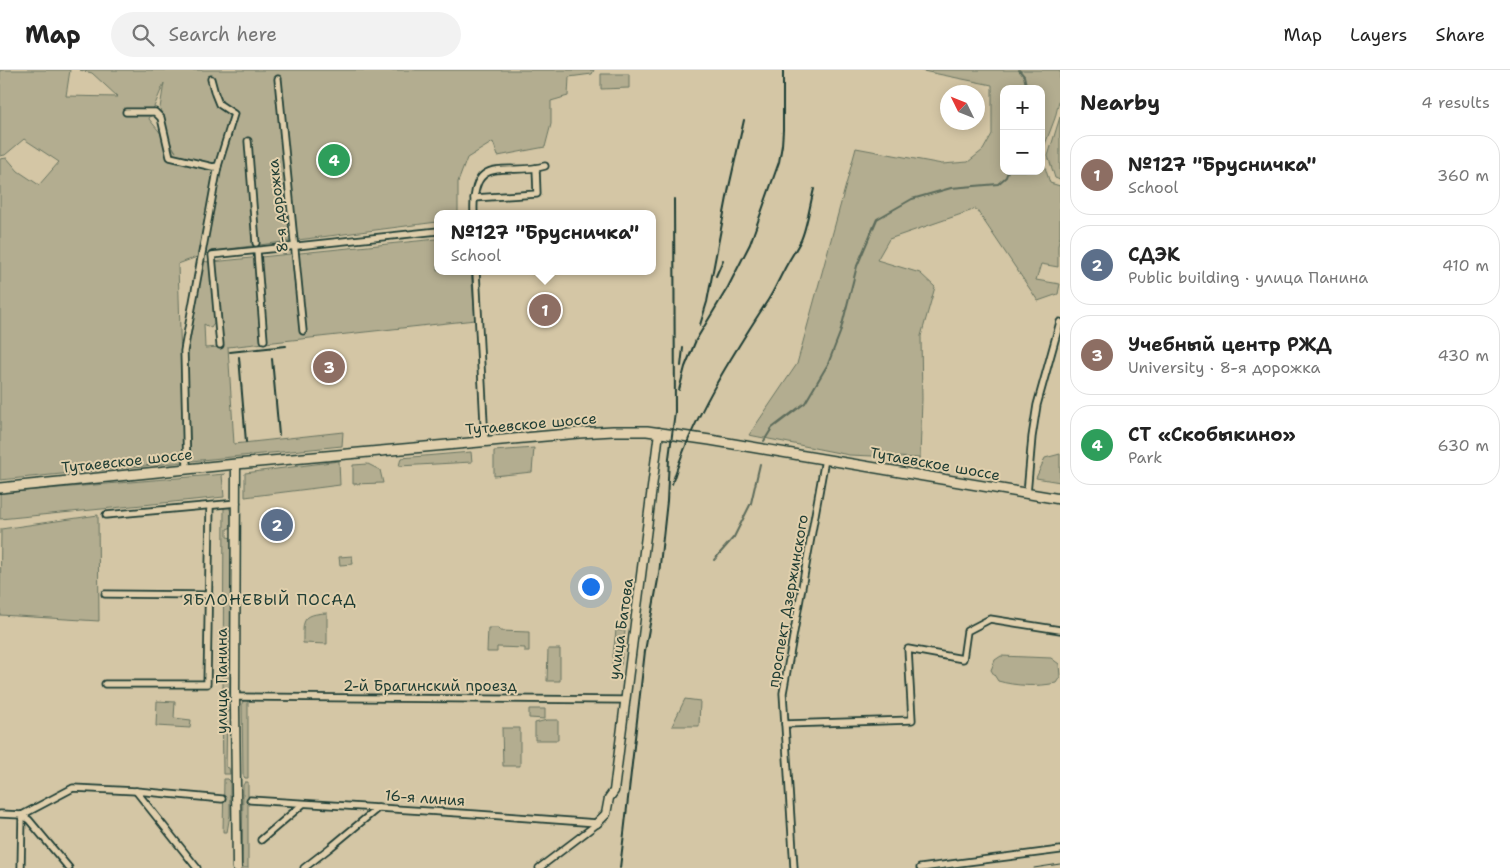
<!DOCTYPE html>
<html lang="en">
<head>
<meta charset="utf-8">
<style>
  body { margin:0; font-family:"Shantell Sans",sans-serif; background:#f2f2f2; color:#222 }
  .controls { position:absolute; right:15px; top:15px; display:grid; overflow:hidden; border-radius:10px; box-shadow:0 2px 12px #0003 }
  .controls button { width:45px; height:45px; display:grid; place-items:center; padding:0; border:0; border-bottom:1px solid #e0e0e0; background:#fff; color:#222; font:25px sans-serif }
  .compass { position:absolute; left:940px; top:15px; width:45px; height:45px; border-radius:50%; background:#fff; box-shadow:0 2px 12px #0003; rotate:313deg }
  .you { position:absolute; left:590px; top:516px; width:18px; height:18px; margin:-12px; border:4px solid #fff; border-radius:50%; background:#1a73e8; box-shadow:0 0 0 8px #1a73e833 }
  .badge { display:grid; place-items:center; width:32px; height:32px; border-radius:50%; background:#0b8043; color:#fff; font-size:16px; font-weight:700 }
  .pin { position:absolute; translate:-50% -50%; border:2px solid #fff; box-shadow:0 1px 5px #0006 }
  .popup { position:absolute; left:434px; top:140px; width:222px; height:65px; box-sizing:border-box; display:grid; place-content:center; border-radius:10px; background:#fff; filter:drop-shadow(0 1px 4px #0005); font-size:16px; white-space:nowrap; color:#767676 }
  .popup b { font-size:19px; color:#222 }
  .popup::after { content:''; position:absolute; left:50%; top:100%; margin-left:-10px; border:10px solid transparent; border-top-color:#fff }
  .list { margin:0; padding:0; list-style:none }
  h2 { display:flex; justify-content:space-between; align-items:center; height:65px; margin:0; padding:0 20px; font-size:21px }
  h2 small { font-size:16px; font-weight:400; color:#767676 }
  .list li { display:grid; grid-template-columns:32px 1fr auto; gap:15px; align-items:center; box-sizing:border-box; height:80px; margin:0 10px 10px; padding:0 10px; border:1px solid #e0e0e0; border-radius:20px }
  .list b { display:block; font-size:19px; white-space:nowrap }
  .list p { margin:0; font-size:16px; white-space:nowrap; color:#767676 }
  .list em { font-size:16px; font-style:normal; color:#767676 }
  .icon { flex:none; width:28px; height:28px; fill:none; stroke:currentColor; stroke-width:2; stroke-linecap:round; stroke-linejoin:round }
  .map { position:relative; flex:none; width:1060px; height:798px; overflow:hidden }
  header { display:flex; align-items:center; gap:30px; box-sizing:border-box; height:70px; padding:0 25px; background:#fff; border-bottom:1px solid #e0e0e0 }
  header strong { font-size:24px }
  nav { display:flex; gap:28px; margin-inline-start:auto; font-size:18px }
  .search { width:350px; height:45px; background:#f2f2f2; display:flex; align-items:center; gap:12px; box-sizing:border-box; padding:0 18px; border-radius:28px; color:#767676; font-size:19px }
  main { display:flex }
  aside { flex:1; background:#fff }
  .map>svg:first-child { display:block }
</style>
</head>
<body>
<header>
<strong>Map</strong>
<div class="search"><svg class="icon" aria-label="search" viewBox="0 0 24 24"><circle cx="10" cy="10" r="6"/><path d="M15 15l6 6"/></svg>Search here</div>
<nav><a>Map</a><a>Layers</a><a>Share</a></nav>
</header>
<main>
<div class="map">
<svg width="1060" height="798" viewBox="0 0 1060 798">
  <rect width="100%" height="100%" fill="#d4c6a5"/>
  <filter id="ink" filterUnits="userSpaceOnUse"><feTurbulence type="fractalNoise" baseFrequency=".02" numOctaves="2"/><feDisplacementMap in="SourceGraphic" scale="10" xChannelSelector="R" yChannelSelector="G"/><feConvolveMatrix kernelMatrix="1 2 1 2 8 2 1 2 1" color-interpolation-filters="sRGB"/></filter>
  <g filter="url(#ink)">
    <g fill="#b3ad90" stroke="#697562" fill-rule="evenodd">
      <path d="M 0,0 L 70,0 L 66,26 L 118,27 L 92,3 L 80,0 L 594,0 L 592,4 L 569,7 L 568,26 L 551,31 L 551,54 L 545,77 L 498,86 L 493,72 L 467,88 L 458,112 L 458,144 L 438,144 L 437,152 L 213,181 L 178,194 L 184,392 L 0,410 L 0,89 L 7,88 L 18,101 L 39,115 L 59,92 L 24,69 L 5,85 L 0,86 ZM 164,13 L 160,38 L 167,67 L 176,82 L 149,49 Z"/>
      <path d="M 918,0 L 1060,0 L 1060,27 L 1055,48 L 1041,85 L 1050,113 L 1060,116 L 1060,166 L 1058,176 L 1058,197 L 1041,194 L 1036,210 L 1060,214 L 1058,224 L 1038,231 L 976,139 L 889,169 L 877,190 L 920,203 L 935,217 L 921,266 L 922,329 L 920,388 L 849,385 L 749,365 L 797,294 L 856,78 L 942,94 L 968,92 L 983,80 L 992,64 L 992,15 ZM 1004,19 L 1041,19 L 1041,101 L 1004,101 Z"/>
      <path d="M 601,4 L 629,4 L 629,18 L 601,19 Z"/>
      <path d="M 1060,47 L 1060,110 L 1055,108 L 1048,86 Z"/>
      <path d="M 437,169 L 438,201 L 471,201 L 475,250 L 228,277 L 234,374 L 343,362 L 342,376 L 191,391 L 187,293 L 193,210 L 200,191 L 210,192 L 215,252 L 211,258 L 204,254 L 205,278 L 220,277 L 212,192 Z"/>
      <path d="M 534,378 L 532,402 L 494,406 L 494,381 Z"/>
      <path d="M 471,382 L 472,392 L 399,396 L 401,388 Z"/>
      <path d="M 1060,384 L 1060,412 L 1036,408 L 1045,388 Z"/>
      <path d="M 339,391 L 340,415 L 245,427 L 245,403 Z"/>
      <path d="M 368,394 L 380,400 L 383,413 L 353,414 L 353,395 Z"/>
      <path d="M 225,404 L 222,405 L 224,427 L 0,449 L 0,423 Z"/>
      <path d="M 227,435 L 231,441 L 232,457 L 227,459 L 227,467 L 232,468 L 230,622 L 228,625 L 223,624 L 224,436 Z"/>
      <path d="M 98,445 L 99,551 L 0,545 L 1,459 Z"/>
      <path d="M 352,486 L 353,494 L 340,495 L 339,487 Z"/>
      <path d="M 327,543 L 327,574 L 303,573 C 303,551 301,544 327,543 Z"/>
      <path d="M 488,558 L 499,558 L 500,561 L 529,562 L 529,582 L 525,582 L 525,578 L 497,577 L 497,582 L 487,582 Z"/>
      <path d="M 616,560 L 625,561 L 621,595 L 612,594 Z"/>
      <path d="M 548,579 L 560,579 L 560,611 L 547,611 Z"/>
      <path d="M 1001,586 L 1051,588 L 1059,594 L 1060,607 L 1056,613 C 1038,617 1015,616 998,611 L 991,600 L 995,590 Z"/>
      <path d="M 685,629 L 700,631 L 699,656 L 672,656 Z"/>
      <path d="M 244,630 L 248,631 L 248,708 L 245,708 L 243,705 L 242,633 Z"/>
      <path d="M 157,631 L 175,632 L 174,648 L 191,650 L 190,658 L 156,656 Z"/>
      <path d="M 233,631 L 233,639 L 227,642 L 226,697 L 229,698 L 230,704 L 223,704 L 222,632 Z"/>
      <path d="M 529,639 L 545,639 L 545,649 L 529,648 Z"/>
      <path d="M 547,650 L 558,650 L 558,670 L 535,670 L 535,653 Z"/>
      <path d="M 502,658 L 520,658 L 520,696 L 503,696 Z"/>
      <path d="M 224,709 L 228,709 L 230,711 L 230,745 L 227,762 L 223,762 Z"/>
      <path d="M 245,712 L 248,712 L 248,798 L 242,798 L 243,715 Z"/>
    </g>
    <g fill="none" stroke-linecap="round" stroke-linejoin="round">
      <g stroke="#5d6c5b" stroke-width="2">
        <path d="M 1019,0 L 1024,6 L 1027,19"/>
        <path d="M 764,371 L 772,358 L 805,333 L 828,294 L 840,263 L 857,196 L 877,149 L 912,129 L 951,118 L 998,114 L 1006,107 L 1008,101"/>
        <path d="M 714,490 L 734,467 L 751,433 L 760,394"/>
      </g>
      <g stroke="#1f3d34" stroke-width="9">
        <g id="street">
          <path d="M 278,9 L 303,261"/>
          <path d="M 126,42 L 155,42 L 161,48 L 170,87 L 213,97 L 218,96"/>
          <path d="M 248,71 L 256,173"/>
          <path d="M 474,128 L 537,124 L 536,98"/>
          <path d="M 474,144 C 471,80 508,107 545,96"/>
          <path d="M 257,181 L 264,270"/>
          <path d="M 476,201 L 485,372"/>
          <path d="M 220,275 L 212,185 L 438,161"/>
          <path d="M 187,399 L 184,281 L 218,96 L 234,44 L 219,34 L 215,24 L 211,9"/>
          <path d="M 1027,424 L 1032,367 L 1037,335 L 1060,252"/>
          <path d="M 106,445 L 237,433"/>
          <path d="M 105,524 L 209,525"/>
          <path d="M 105,614 L 207,614 L 210,436"/>
          <path d="M 236,627 L 625,630"/>
          <path d="M 785,654 L 912,650 L 908,579 L 963,589 L 967,561 L 990,549 L 1060,560"/>
          <path d="M 136,721 L 197,798"/>
          <path d="M 250,730 L 475,744 L 597,753"/>
          <path d="M 0,744 L 22,745 L 73,718 L 136,721 L 222,729"/>
          <path d="M 22,745 L 29,750 L 69,798"/>
          <path d="M 261,770 L 303,734"/>
          <path d="M 21,798 L 22,745"/>
          <path d="M 304,798 L 331,777 L 378,738"/>
          <path d="M 539,798 L 597,754"/>
          <path d="M 794,798 L 783,623 L 825,389"/>
          <path d="M 920,798 L 1060,780"/>
        </g>
      </g>
      <g stroke="#1f3d34" stroke-width="11">
        <g id="secondary">
          <path d="M 236,394 L 235,637 L 237,798"/>
          <path d="M 597,753 L 606,744 L 609,728 L 614,721 L 659,362"/>
        </g>
      </g>
      <g stroke="#1f3d34" stroke-width="12">
        <path id="primary" d="M 0,418 L 236,394 L 579,363 L 613,361 L 647,361 L 710,370 L 1060,429"/>
      </g>
      <use href="#street" stroke="#e0cfac" stroke-width="5.5"/>
      <use href="#secondary" stroke="#e0cfac" stroke-width="8"/>
      <use href="#primary" stroke="#e0cfac" stroke-width="9"/>
      <path stroke="#1f3d34" stroke-width="1" d="M 1034,798 L 1060,794"/>
      <g stroke="#1f3d34" stroke-width="2">
        <path d="M 716,206 L 723,190"/>
        <path d="M 700,255 L 707,232 L 729,117 L 744,50"/>
        <path d="M 230,282 L 286,276"/>
        <path d="M 239,287 L 246,372"/>
        <path d="M 272,289 L 279,365"/>
        <path d="M 681,296 L 683,278"/>
        <path d="M 679,320 L 685,297 L 696,270 L 728,217 L 750,174 L 779,92 L 782,75 L 783,60 L 783,0"/>
        <path d="M 672,414 C 692,348 731,287 768,230 C 774,221 779,209 784,200 C 789,190 796,180 801,170 C 807,157 810,134 814,119"/>
        <path d="M 620,798 L 645,581 L 659,504 L 667,431 L 669,388 L 675,342 L 674,129"/>
      </g>
    </g>
  </g>
  <g text-anchor="middle" dominant-baseline="central" stroke-width="4" stroke-linejoin="round" paint-order="stroke">
    <g font-size="15" fill="#1f3d34" stroke="#e0cfac">
      <text transform="translate(278 136) rotate(-96)">8-я дорожка</text>
      <text transform="translate(531 354) rotate(-5)">Тутаевское шоссе</text>
      <text transform="translate(127 391) rotate(-6)">Тутаевское шоссе</text>
      <text transform="translate(935 394) rotate(10)">Тутаевское шоссе</text>
      <text transform="translate(788 531) rotate(-80)">проспект Дзержинского</text>
      <text transform="translate(621 559) rotate(-82)">улица Батова</text>
      <text transform="translate(222 611) rotate(-90)">улица Панина</text>
      <text x="430" y="616">2-й Брагинский проезд</text>
      <text transform="translate(425 728) rotate(4)">16-я линия</text>
    </g>
    <g font-size="16" letter-spacing="1" fill="#1f3d34" stroke="#e0cfac">
      <text x="270" y="529">ЯБЛОНЕВЫЙ ПОСАД</text>
    </g>
  </g>
</svg>
<div class="controls">
<button>+</button>
<button>−</button>
</div>
<svg class="compass" viewBox="-18 -18 36 36"><path d="M0-13l5 13h-10z" fill="#e53935"/><path d="M0 13l5-13h-10z" fill="#767676"/></svg>
<div class="you"></div>
<div class="pin badge" style="left:545px;top:240px;background:#8d6e63">1</div>
<div class="popup"><b>№127 &quot;Брусничка&quot;</b>School</div>
<div class="pin badge" style="left:277px;top:455px;background:#5c6f8a">2</div>
<div class="pin badge" style="left:329px;top:297px;background:#8d6e63">3</div>
<div class="pin badge" style="left:334px;top:90px;background:#2e9e5b">4</div>
</div>
<aside>
<h2>Nearby<small>4 results</small></h2>
<ul class="list">
<li><span class="badge" style="background:#8d6e63">1</span><div><b>№127 &quot;Брусничка&quot;</b><p>School</p></div><em>360 m</em></li>
<li><span class="badge" style="background:#5c6f8a">2</span><div><b>СДЭК</b><p>Public building · улица Панина</p></div><em>410 m</em></li>
<li><span class="badge" style="background:#8d6e63">3</span><div><b>Учебный центр РЖД</b><p>University · 8-я дорожка</p></div><em>430 m</em></li>
<li><span class="badge" style="background:#2e9e5b">4</span><div><b>СТ «Скобыкино»</b><p>Park</p></div><em>630 m</em></li>
</ul>
</aside>
</main>
</body>
</html>
